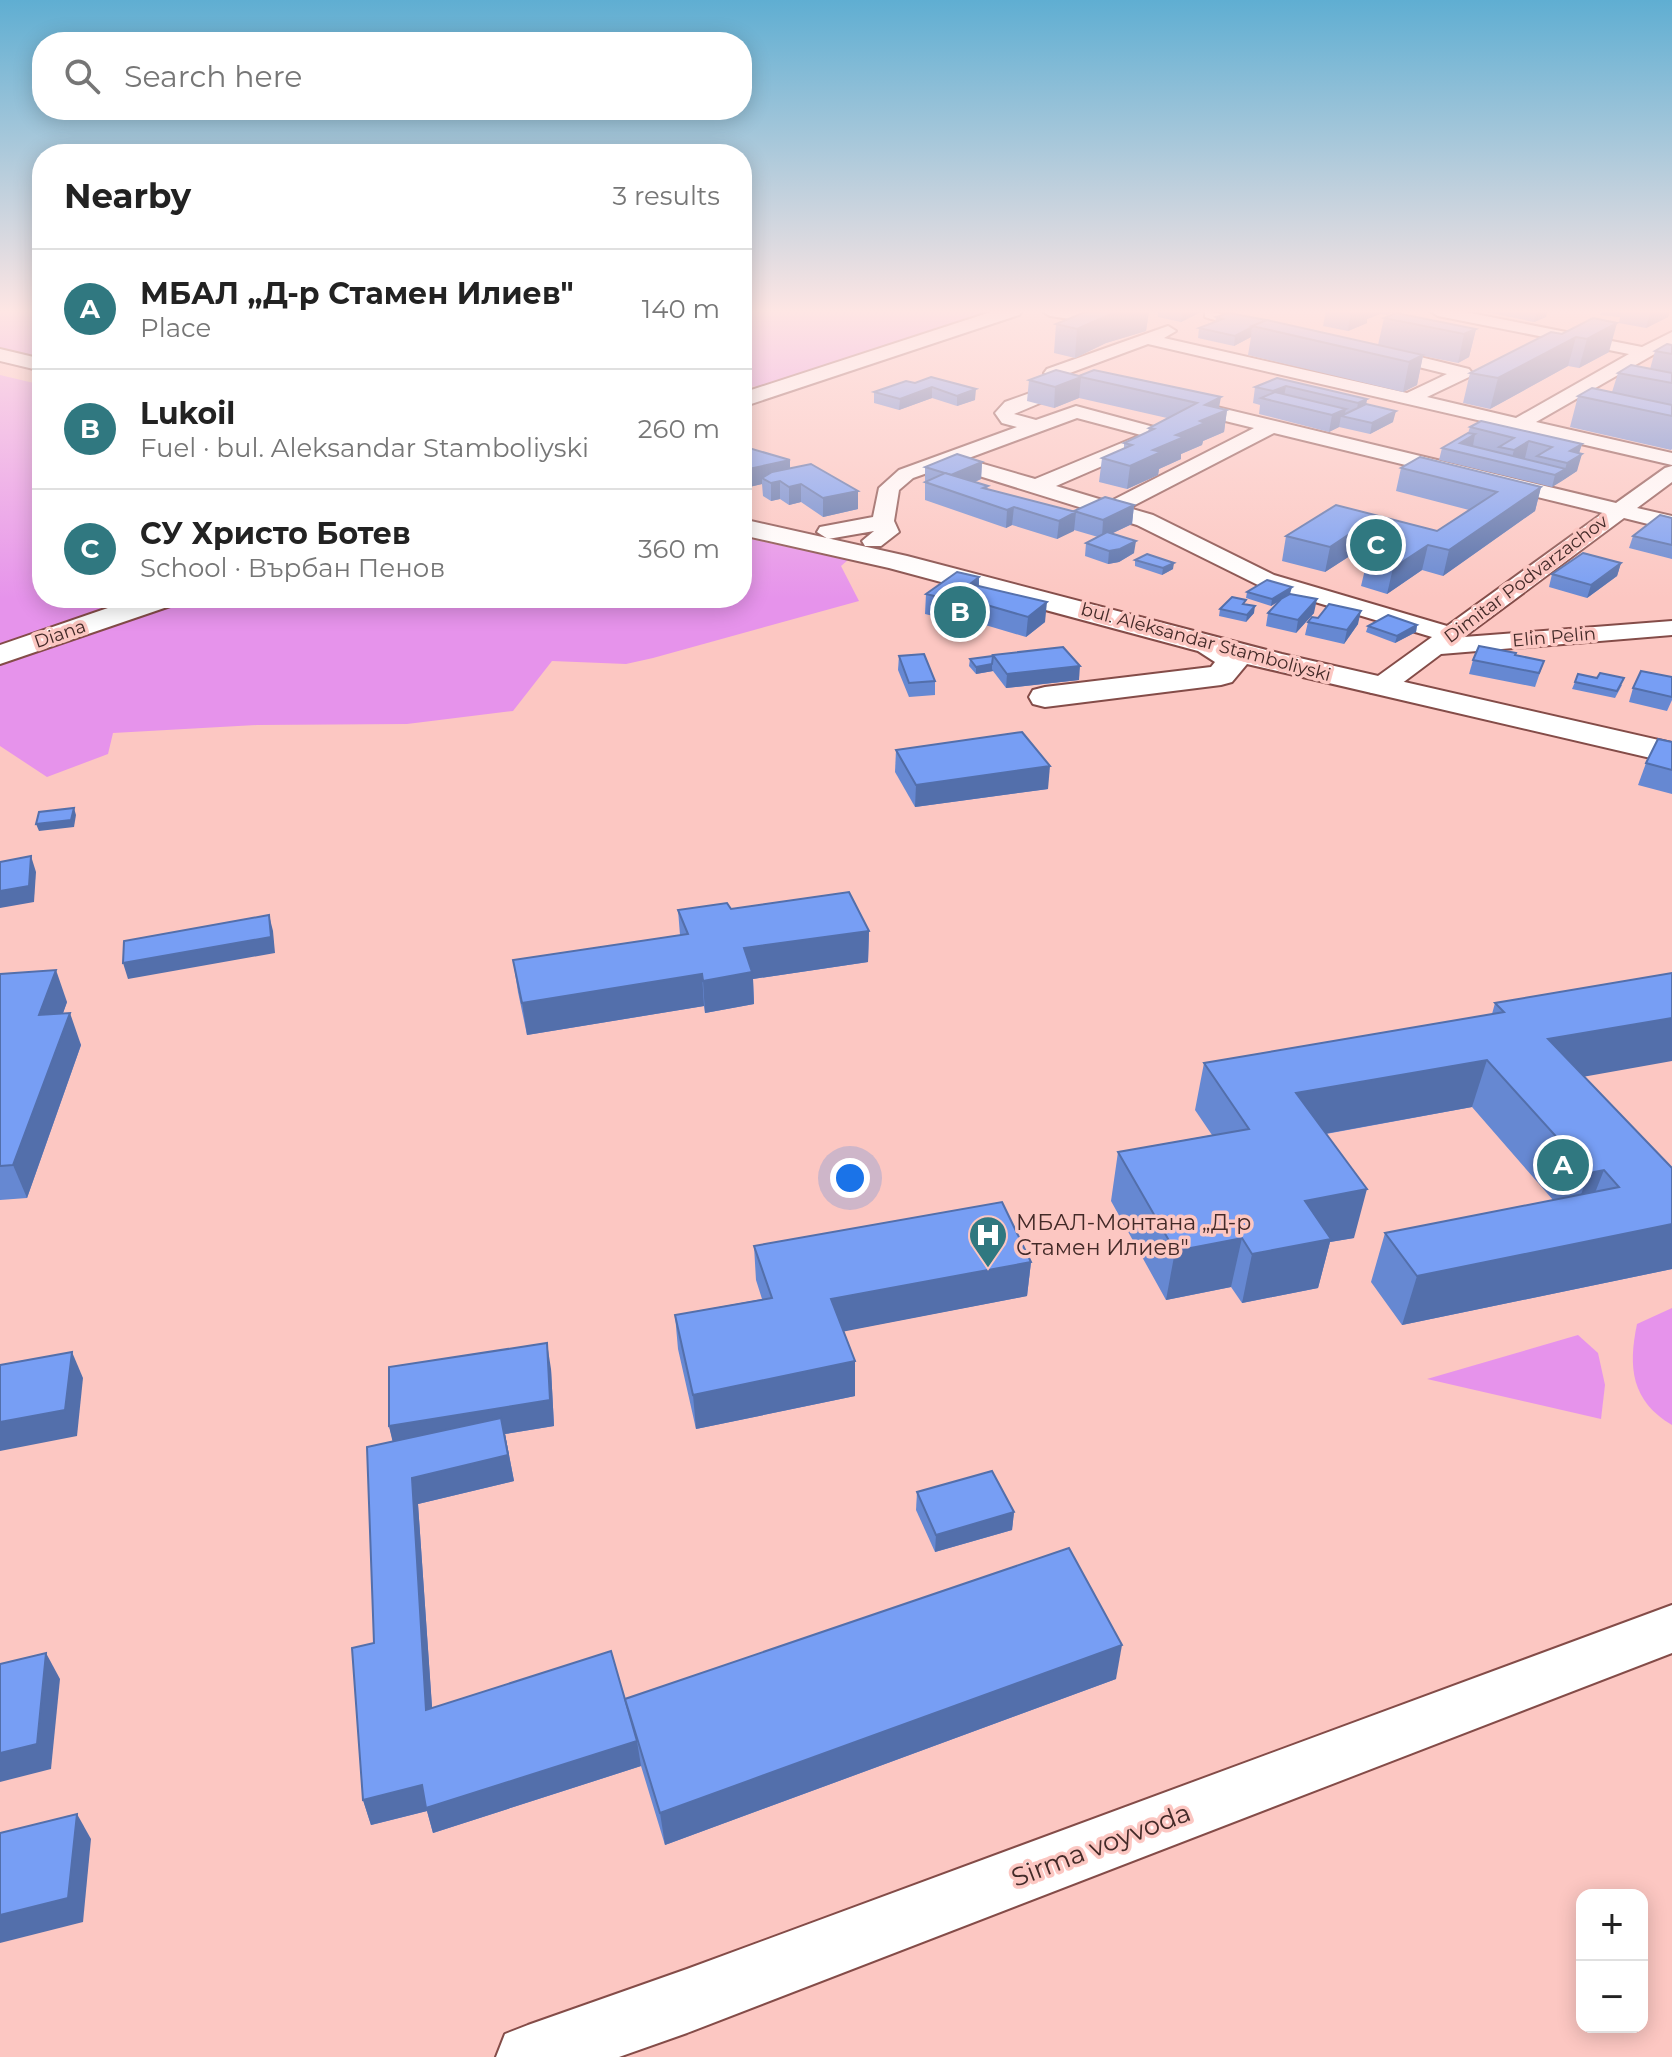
<!DOCTYPE html>
<html lang="en">
<head>
<meta charset="utf-8">
<style>
  body { margin:0; font-family:Montserrat,sans-serif; background:#f2f2f2; color:#222 }
  .controls { position:absolute; right:24px; bottom:24px; display:grid; overflow:hidden; border-radius:16px; box-shadow:0 4px 20px #0003 }
  .controls button { width:72px; height:72px; display:grid; place-items:center; padding:0; border:0; border-bottom:2px solid #e0e0e0; background:#fff; color:#222; font:40px sans-serif }
  .you { position:absolute; left:850px; top:1178px; width:28px; height:28px; margin:-20px; border:6px solid #fff; border-radius:50%; background:#1a73e8; box-shadow:0 0 0 12px #1a73e833 }
  .badge { display:grid; place-items:center; width:52px; height:52px; border-radius:50%; background:#307880; color:#fff; font-size:26px; font-weight:700 }
  .pin { position:absolute; translate:-50% -50%; border:4px solid #fff; box-shadow:0 2px 8px #0006 }
  .list { margin:0; padding:0; list-style:none }
  h2 { display:flex; justify-content:space-between; align-items:center; height:104px; margin:0; padding:0 32px; font-size:34px }
  h2 small { font-size:26px; font-weight:400; color:#767676 }
  .list li { display:grid; grid-template-columns:52px 1fr auto; gap:24px; align-items:center; box-sizing:border-box; height:120px; padding:0 32px; border-top:2px solid #e0e0e0 }
  .list b { display:block; font-size:30px; white-space:nowrap }
  .list p { margin:0; font-size:26px; white-space:nowrap; color:#767676 }
  .list em { font-size:26px; font-style:normal; color:#767676 }
  .icon { flex:none; width:44px; height:44px; fill:none; stroke:currentColor; stroke-width:2; stroke-linecap:round; stroke-linejoin:round }
  .map { position:relative; flex:none; width:1672px; height:2057px; overflow:hidden }
  .search { position:absolute; background:#fff; box-shadow:0 4px 20px #0003; left:32px; top:32px; width:720px; height:88px; display:flex; align-items:center; gap:20px; box-sizing:border-box; padding:0 28px; border-radius:32px; color:#767676; font-size:30px }
  .panel { position:absolute; background:#fff; box-shadow:0 4px 20px #0003; left:32px; top:144px; width:720px; height:464px; border-radius:32px }
  .map>svg:first-child { display:block }
</style>
</head>
<body>
<div class="map">
<svg width="1672" height="2057" viewBox="0 0 1672 2057">
  <rect width="100%" height="100%" fill="#fcc7c2"/>
  <g fill="#e693eb">
    <path d="M 8,311 L 42,311 L 42,356 L 35,358 L 0,350 L 0,313 Z"/>
    <path d="M 742,311 L 989,311 L 767,385 L 742,388 Z"/>
    <path d="M 0,375 L 42,385 L 42,598 L 144,598 L 0,644 Z"/>
    <path d="M 742,537 L 848,560 L 841,566 L 859,601 L 653,658 L 626,664 L 552,661 L 513,711 L 407,724 L 257,725 L 113,733 L 108,754 L 47,777 L 0,746 L 0,665 L 189,598 L 742,598 Z"/>
    <path d="M 1672,1308 L 1672,1425 C 1631,1401 1628,1367 1637,1324 Z"/>
    <path d="M 1578,1335 L 1598,1353 L 1605,1385 L 1601,1419 L 1427,1379 Z"/>
  </g>
  <g fill="none" stroke-linecap="round" stroke-linejoin="round">
    <g stroke="#844c48" stroke-width="4">
      <g id="minor">
        <path d="M 1042,311 C 1063,310 1117,309 1133,322 L 1125,327 L 1050,316 Z"/>
        <path d="M 1205,311 L 1267,322 L 1275,327 L 1267,332 L 1211,319 L 1205,317 Z"/>
        <path d="M 1430,311 L 1460,311 L 1642,347 L 1672,332 L 1672,344 L 1536,422 L 1672,453 L 1672,465 L 1148,344 L 1059,377 L 1053,378 L 1044,373 L 1047,369 L 1168,326 L 1176,331 L 1164,338 L 1407,393 L 1447,374 L 1370,355 L 1367,351 L 1370,347 L 1376,346 L 1469,369 L 1472,373 L 1469,377 L 1427,397 L 1516,418 L 1629,354 L 1438,316 Z"/>
        <path d="M 1072,378 L 1081,383 L 1078,387 L 1014,414 L 1036,420 L 1076,406 L 1165,430 L 1168,434 L 1165,438 L 1155,439 L 1153,444 L 1056,486 L 1109,502 L 1254,428 L 1172,408 L 1170,404 L 1172,400 L 1179,398 L 1616,503 L 1665,468 L 1672,466 L 1672,482 L 1637,508 L 1672,516 L 1672,530 L 1624,518 L 1464,637 L 1672,621 L 1672,635 L 1441,654 L 1389,693 L 1371,693 L 1367,687 L 1371,681 L 1432,637 L 1258,585 L 1137,525 L 947,466 L 913,478 L 899,490 L 894,521 L 899,532 L 881,546 L 865,546 L 862,541 L 874,531 L 828,539 L 817,532 L 820,527 L 873,517 L 879,488 L 899,470 L 1017,427 L 1002,423 L 995,413 L 1005,402 ZM 1077,418 L 1141,435 L 1035,479 L 966,459 ZM 1274,433 L 1603,513 L 1447,626 L 1274,575 L 1153,515 L 1129,508 Z"/>
        <path d="M 1672,1605 L 1672,1653 L 687,2033 L 619,2057 L 496,2057 L 505,2034 L 528,2025 L 687,1969 Z"/>
      </g>
    </g>
    <g stroke="#844c48" stroke-width="4">
      <g id="secondary">
        <path d="M 994,311 L 1022,311 L 1019,315 L 742,407 L 742,393 Z"/>
        <path d="M 0,349 L 42,359 L 42,371 L 0,361 Z"/>
        <path d="M 742,519 L 907,556 L 1282,654 L 1672,743 L 1672,763 L 1247,664 L 1232,682 L 1221,685 L 1045,707 L 1033,704 L 1029,697 L 1033,690 L 1045,687 L 1211,667 L 1215,662 L 1198,651 L 889,568 L 742,535 Z"/>
        <path d="M 137,598 L 181,598 L 176,604 L 0,664 L 0,645 Z"/>
      </g>
    </g>
    <use href="#minor" fill="#fff" fill-rule="evenodd"/>
    <use href="#secondary" fill="#fff" fill-rule="evenodd"/>
  </g>
  <g fill="#6688d2">
    <path d="M 1088,311 L 1149,311 L 1146,331 L 1106,343 L 1075,358 L 1054,353 L 1056,324 Z"/>
    <path d="M 1158,311 L 1203,311 L 1181,322 L 1158,317 Z"/>
    <path d="M 1326,311 L 1396,311 L 1386,315 L 1380,314 L 1367,319 L 1367,323 L 1348,331 L 1323,326 Z"/>
    <path d="M 1482,311 L 1547,311 L 1546,317 L 1534,322 Z"/>
    <path d="M 1602,311 L 1670,311 L 1668,317 L 1646,328 L 1619,323 L 1620,317 L 1600,315 Z"/>
    <path d="M 1216,317 L 1378,345 L 1384,318 L 1476,329 L 1469,357 L 1458,363 L 1423,356 L 1417,385 L 1403,392 L 1248,355 L 1251,337 L 1234,346 L 1198,338 L 1199,328 L 1215,322 Z"/>
    <path d="M 1593,318 L 1609,352 L 1579,368 L 1568,366 L 1490,409 L 1463,403 L 1470,373 L 1562,334 Z"/>
    <path d="M 1672,345 L 1672,449 L 1671,450 L 1570,427 L 1578,396 L 1612,392 L 1618,373 L 1650,369 L 1655,351 Z"/>
    <path d="M 1056,370 L 1227,410 L 1224,432 L 1203,441 L 1202,445 L 1181,454 L 1181,459 L 1159,469 L 1158,475 L 1127,489 L 1099,482 L 1102,458 L 1124,449 L 1124,443 L 1148,432 L 1149,428 L 1167,418 L 1079,398 L 1054,408 L 1027,401 L 1029,380 Z"/>
    <path d="M 1277,378 L 1367,399 L 1366,404 L 1393,422 L 1370,434 L 1339,427 L 1329,432 L 1259,414 L 1260,405 L 1253,403 L 1255,387 Z"/>
    <path d="M 915,383 L 975,400 L 957,406 L 932,398 L 899,410 L 874,403 L 874,392 Z"/>
    <path d="M 1470,427 L 1582,444 L 1579,453 L 1577,471 L 1552,487 L 1439,460 L 1442,448 L 1468,433 Z"/>
    <path d="M 742,446 L 790,468 L 858,491 L 858,509 L 823,517 L 801,502 L 789,505 L 780,499 L 771,501 L 763,496 L 762,484 L 745,488 L 742,487 Z"/>
    <path d="M 982,462 L 981,479 L 975,482 L 988,486 L 987,489 L 1074,512 L 1134,505 L 1132,524 L 1111,534 L 1134,553 L 1119,562 L 1108,564 L 1085,556 L 1086,543 L 1098,537 L 1074,530 L 1057,539 L 1012,525 L 1006,528 L 925,500 L 925,467 Z"/>
    <path d="M 1401,468 L 1541,487 L 1535,511 L 1443,576 L 1422,570 L 1387,594 L 1361,586 L 1367,561 L 1373,556 L 1356,552 L 1325,572 L 1282,561 L 1286,536 L 1336,505 L 1437,531 L 1469,510 L 1396,491 Z"/>
    <path d="M 1672,518 L 1672,559 L 1629,548 L 1633,536 Z"/>
    <path d="M 1135,560 L 1173,569 L 1162,575 L 1135,566 Z"/>
    <path d="M 1621,563 L 1617,576 L 1587,598 L 1549,587 L 1552,574 Z"/>
    <path d="M 979,577 L 979,586 L 1045,622 L 1026,637 L 955,616 L 950,620 L 925,614 L 926,594 Z"/>
    <path d="M 1247,592 L 1290,594 L 1314,613 L 1296,633 L 1266,626 L 1268,613 L 1281,600 L 1271,606 L 1246,598 Z"/>
    <path d="M 1245,604 L 1254,613 L 1246,622 L 1219,616 L 1220,609 Z"/>
    <path d="M 1308,622 L 1358,624 L 1344,644 L 1305,635 Z"/>
    <path d="M 1417,625 L 1416,632 L 1395,643 L 1366,632 L 1368,626 Z"/>
    <path d="M 899,656 L 935,681 L 935,695 L 909,697 L 898,670 Z"/>
    <path d="M 993,656 L 1079,680 L 1006,688 L 993,671 L 976,674 L 969,666 L 970,659 Z"/>
    <path d="M 1515,656 L 1544,661 L 1535,687 L 1469,674 L 1473,660 Z"/>
    <path d="M 1672,677 L 1672,700 L 1667,711 L 1629,702 L 1633,688 Z"/>
    <path d="M 1575,682 L 1622,685 L 1615,698 L 1572,689 Z"/>
    <path d="M 1672,742 L 1672,794 L 1638,785 L 1646,763 Z"/>
    <path d="M 896,750 L 1048,789 L 915,807 L 895,772 Z"/>
    <path d="M 731,909 L 869,931 L 868,962 L 753,979 L 754,1004 L 705,1013 L 704,1006 L 527,1035 L 518,992 L 513,960 L 680,935 L 678,910 Z"/>
    <path d="M 0,974 L 67,1002 L 63,1013 L 81,1045 L 27,1198 L 0,1200 Z"/>
    <path d="M 1495,1003 L 1584,1077 L 1672,1168 L 1672,1269 L 1402,1325 L 1371,1282 L 1385,1233 L 1553,1200 L 1472,1107 L 1326,1134 L 1354,1238 L 1330,1242 L 1318,1288 L 1242,1303 L 1231,1287 L 1166,1300 L 1111,1201 L 1118,1152 L 1212,1135 L 1195,1110 L 1204,1063 L 1492,1014 Z"/>
    <path d="M 754,1246 L 1031,1262 L 1027,1296 L 843,1331 L 855,1396 L 696,1429 L 678,1349 L 675,1315 L 762,1299 L 756,1280 Z"/>
    <path d="M 551,1369 L 554,1426 L 505,1434 L 514,1481 L 418,1504 L 432,1708 L 626,1702 L 1116,1679 L 665,1845 L 641,1766 L 433,1833 L 427,1811 L 371,1825 L 363,1800 L 374,1643 L 393,1441 L 389,1426 Z"/>
    <path d="M 917,1492 L 1014,1512 L 1012,1530 L 935,1552 L 916,1510 Z"/>
  </g>
  <g fill="#536fab">
    <path d="M 1125,311 L 1149,311 L 1146,331 L 1106,343 L 1075,358 L 1077,329 L 1109,315 Z"/>
    <path d="M 1182,311 L 1203,311 L 1181,322 Z"/>
    <path d="M 1351,311 L 1381,311 L 1380,314 L 1367,319 L 1367,323 L 1348,331 Z"/>
    <path d="M 1387,311 L 1396,311 L 1386,315 Z"/>
    <path d="M 1537,311 L 1547,311 L 1546,317 L 1534,322 Z"/>
    <path d="M 1651,311 L 1670,311 L 1668,317 L 1646,328 Z"/>
    <path d="M 1617,323 L 1609,352 L 1579,368 L 1587,339 Z"/>
    <path d="M 1252,327 L 1251,337 L 1234,346 L 1235,336 Z"/>
    <path d="M 1476,329 L 1469,357 L 1458,363 L 1464,334 Z"/>
    <path d="M 1576,337 L 1568,366 L 1490,409 L 1498,378 Z"/>
    <path d="M 1423,355 L 1417,385 L 1403,392 L 1409,362 Z"/>
    <path d="M 1081,377 L 1079,398 L 1054,408 L 1055,387 Z"/>
    <path d="M 1286,386 L 1283,402 L 1273,391 Z"/>
    <path d="M 932,387 L 932,398 L 899,410 L 900,399 Z"/>
    <path d="M 976,389 L 975,400 L 957,406 L 957,396 Z"/>
    <path d="M 1221,397 L 1218,413 L 1227,410 L 1224,432 L 1203,441 L 1202,445 L 1181,454 L 1181,459 L 1159,469 L 1158,475 L 1127,489 L 1130,466 L 1176,435 L 1205,405 Z"/>
    <path d="M 1367,399 L 1364,415 L 1355,419 L 1358,403 Z"/>
    <path d="M 1346,409 L 1344,417 L 1341,416 L 1339,427 L 1329,432 L 1332,415 Z"/>
    <path d="M 1396,411 L 1393,422 L 1370,434 L 1372,423 Z"/>
    <path d="M 1475,434 L 1473,446 L 1461,453 L 1460,443 Z"/>
    <path d="M 1529,441 L 1525,458 L 1510,464 L 1514,450 Z"/>
    <path d="M 1582,444 L 1578,456 L 1582,454 L 1577,471 L 1562,481 L 1570,451 Z"/>
    <path d="M 790,460 L 790,478 L 762,478 L 762,484 L 745,488 L 744,470 Z"/>
    <path d="M 982,462 L 981,479 L 953,491 L 951,475 Z"/>
    <path d="M 1566,469 L 1562,481 L 1552,487 L 1555,475 Z"/>
    <path d="M 780,481 L 780,499 L 771,501 L 771,483 Z"/>
    <path d="M 801,484 L 801,502 L 789,505 L 789,487 Z"/>
    <path d="M 1541,487 L 1535,511 L 1443,576 L 1449,550 Z"/>
    <path d="M 858,491 L 858,509 L 823,517 L 823,498 Z"/>
    <path d="M 1134,505 L 1132,524 L 1102,538 L 1103,520 Z"/>
    <path d="M 1014,507 L 1012,525 L 1006,528 L 1007,510 Z"/>
    <path d="M 1076,512 L 1074,531 L 1057,539 L 1059,521 Z"/>
    <path d="M 1360,527 L 1356,552 L 1325,572 L 1330,547 Z"/>
    <path d="M 1136,541 L 1134,553 L 1119,562 L 1108,564 L 1109,551 Z"/>
    <path d="M 1428,545 L 1422,570 L 1387,594 L 1393,568 Z"/>
    <path d="M 1174,563 L 1173,569 L 1162,575 L 1163,568 Z"/>
    <path d="M 1621,563 L 1617,576 L 1587,598 L 1591,585 Z"/>
    <path d="M 979,577 L 978,597 L 970,584 Z"/>
    <path d="M 1292,587 L 1290,594 L 1271,606 L 1272,599 Z"/>
    <path d="M 956,596 L 955,616 L 950,620 L 951,600 Z"/>
    <path d="M 1317,599 L 1314,613 L 1296,633 L 1298,620 Z"/>
    <path d="M 1047,602 L 1045,622 L 1026,637 L 1028,617 Z"/>
    <path d="M 1255,606 L 1254,613 L 1246,622 L 1247,615 Z"/>
    <path d="M 1361,611 L 1358,624 L 1344,644 L 1347,630 Z"/>
    <path d="M 1417,625 L 1416,632 L 1395,643 L 1397,636 Z"/>
    <path d="M 992,664 L 992,669 L 993,671 L 976,674 L 976,667 Z"/>
    <path d="M 1080,666 L 1079,680 L 1006,688 L 1007,674 Z"/>
    <path d="M 1050,766 L 1048,789 L 915,807 L 916,785 Z"/>
    <path d="M 74,808 L 76,815 L 74,827 L 39,831 L 36,824 Z"/>
    <path d="M 31,856 L 36,872 L 34,902 L 0,908 L 0,891 Z"/>
    <path d="M 269,915 L 273,931 L 275,953 L 128,979 L 123,963 Z"/>
    <path d="M 869,931 L 868,962 L 753,979 L 754,1004 L 705,1013 L 703,981 L 744,948 Z"/>
    <path d="M 56,970 L 67,1002 L 51,1047 L 39,1015 Z"/>
    <path d="M 702,974 L 704,1006 L 527,1035 L 522,1003 Z"/>
    <path d="M 70,1013 L 81,1045 L 27,1198 L 13,1165 Z"/>
    <path d="M 1672,1018 L 1672,1061 L 1532,1086 L 1548,1039 Z"/>
    <path d="M 1487,1060 L 1472,1107 L 1285,1141 L 1296,1093 Z"/>
    <path d="M 1604,1170 L 1585,1218 L 1571,1221 L 1589,1173 Z"/>
    <path d="M 1367,1189 L 1354,1238 L 1330,1242 L 1318,1288 L 1242,1303 L 1252,1254 L 1305,1201 Z"/>
    <path d="M 1672,1224 L 1672,1269 L 1402,1325 L 1417,1276 Z"/>
    <path d="M 1242,1238 L 1231,1287 L 1166,1300 L 1175,1251 Z"/>
    <path d="M 1031,1262 L 1027,1296 L 831,1334 L 831,1299 Z"/>
    <path d="M 547,1343 L 551,1369 L 554,1426 L 505,1434 L 514,1481 L 418,1504 L 434,1735 L 426,1710 L 395,1452 L 389,1426 Z"/>
    <path d="M 72,1352 L 83,1378 L 77,1436 L 0,1451 L 0,1422 Z"/>
    <path d="M 855,1361 L 855,1396 L 696,1429 L 693,1395 Z"/>
    <path d="M 1014,1512 L 1012,1530 L 935,1552 L 936,1535 Z"/>
    <path d="M 1122,1645 L 1116,1679 L 665,1845 L 660,1813 Z"/>
    <path d="M 46,1653 L 60,1679 L 51,1769 L 0,1782 L 0,1753 Z"/>
    <path d="M 637,1741 L 641,1766 L 433,1833 L 427,1811 L 371,1825 L 363,1800 L 422,1785 Z"/>
    <path d="M 77,1814 L 91,1839 L 83,1922 L 0,1943 L 0,1915 Z"/>
  </g>
  <g fill="#779ef4" stroke="#536fab" stroke-width="2">
    <path d="M 1088,311 L 1125,311 L 1109,315 L 1077,329 L 1056,324 Z"/>
    <path d="M 1229,313 L 1266,320 L 1235,336 L 1199,328 L 1223,319 L 1216,317 Z"/>
    <path d="M 1396,313 L 1476,329 L 1464,334 L 1384,318 Z"/>
    <path d="M 1593,318 L 1617,323 L 1587,339 L 1576,337 L 1498,378 L 1470,373 L 1551,332 L 1562,334 Z"/>
    <path d="M 1267,320 L 1423,355 L 1409,362 L 1252,326 Z"/>
    <path d="M 1667,344 L 1672,345 L 1672,354 L 1655,351 Z"/>
    <path d="M 1631,365 L 1672,373 L 1672,383 L 1618,373 Z"/>
    <path d="M 1056,370 L 1079,376 L 1094,370 L 1221,397 L 1205,405 L 1227,410 L 1200,421 L 1205,423 L 1176,435 L 1184,437 L 1153,450 L 1161,452 L 1130,466 L 1102,458 L 1132,445 L 1124,443 L 1154,429 L 1149,428 L 1197,403 L 1081,377 L 1055,387 L 1029,380 Z"/>
    <path d="M 931,377 L 976,389 L 957,396 L 932,387 L 900,399 L 874,392 L 906,381 L 915,383 Z"/>
    <path d="M 1277,378 L 1367,399 L 1358,403 L 1286,386 L 1273,391 L 1255,387 Z"/>
    <path d="M 1592,388 L 1672,405 L 1672,416 L 1578,396 Z"/>
    <path d="M 1275,392 L 1346,409 L 1332,415 L 1261,398 Z"/>
    <path d="M 1366,404 L 1396,411 L 1372,423 L 1341,416 Z"/>
    <path d="M 1481,421 L 1582,444 L 1570,451 L 1582,454 L 1567,463 L 1537,456 L 1552,447 L 1529,441 L 1514,450 L 1499,447 L 1514,438 L 1470,427 Z"/>
    <path d="M 1468,433 L 1475,434 L 1460,443 L 1566,469 L 1555,475 L 1442,448 Z"/>
    <path d="M 742,446 L 790,460 L 744,470 L 742,469 Z"/>
    <path d="M 957,454 L 982,462 L 951,475 L 925,467 Z"/>
    <path d="M 1420,457 L 1541,487 L 1449,550 L 1428,545 L 1393,568 L 1367,561 L 1402,538 L 1360,527 L 1330,547 L 1286,536 L 1336,505 L 1437,531 L 1497,492 L 1401,468 Z"/>
    <path d="M 811,464 L 858,491 L 823,498 L 801,484 L 789,487 L 780,481 L 771,483 L 762,478 L 772,472 Z"/>
    <path d="M 945,473 L 988,486 L 983,488 L 1076,512 L 1059,521 L 1014,507 L 1007,510 L 925,482 Z"/>
    <path d="M 1105,497 L 1134,505 L 1103,520 L 1074,511 Z"/>
    <path d="M 1660,515 L 1672,518 L 1672,545 L 1633,536 Z"/>
    <path d="M 1107,532 L 1136,541 L 1120,549 L 1109,551 L 1086,543 Z"/>
    <path d="M 1583,553 L 1621,563 L 1591,585 L 1552,574 Z"/>
    <path d="M 1147,554 L 1174,563 L 1163,568 L 1135,560 Z"/>
    <path d="M 957,572 L 979,577 L 970,584 L 1047,602 L 1028,617 L 956,596 L 951,600 L 926,594 Z"/>
    <path d="M 1267,580 L 1292,587 L 1272,599 L 1247,592 Z"/>
    <path d="M 1290,594 L 1317,599 L 1298,620 L 1268,613 L 1281,599 Z"/>
    <path d="M 1232,597 L 1246,600 L 1243,604 L 1255,606 L 1247,615 L 1220,609 Z"/>
    <path d="M 1329,604 L 1361,611 L 1347,630 L 1308,622 L 1312,617 L 1318,618 Z"/>
    <path d="M 1388,615 L 1417,625 L 1397,636 L 1368,626 Z"/>
    <path d="M 1479,646 L 1516,653 L 1515,655 L 1544,661 L 1539,673 L 1473,660 Z"/>
    <path d="M 1063,647 L 1080,666 L 1007,674 L 993,655 Z"/>
    <path d="M 924,654 L 935,681 L 909,683 L 899,656 Z"/>
    <path d="M 993,656 L 992,664 L 976,667 L 970,659 Z"/>
    <path d="M 1641,671 L 1672,677 L 1672,697 L 1633,688 Z"/>
    <path d="M 1600,673 L 1624,678 L 1617,691 L 1575,682 L 1578,674 L 1597,678 Z"/>
    <path d="M 1022,732 L 1050,766 L 916,785 L 896,750 Z"/>
    <path d="M 1658,739 L 1672,742 L 1672,770 L 1646,763 Z"/>
    <path d="M 74,808 L 71,820 L 36,824 L 39,812 Z"/>
    <path d="M 31,856 L 29,886 L 0,891 L 0,862 Z"/>
    <path d="M 849,892 L 869,931 L 744,948 L 752,972 L 703,981 L 702,974 L 522,1003 L 513,960 L 688,934 L 678,910 L 727,903 L 731,909 Z"/>
    <path d="M 269,915 L 271,937 L 123,963 L 124,941 Z"/>
    <path d="M 56,970 L 39,1015 L 70,1013 L 13,1165 L 0,1166 L 0,974 Z"/>
    <path d="M 1672,973 L 1672,1018 L 1548,1039 L 1672,1168 L 1672,1224 L 1417,1276 L 1385,1233 L 1619,1187 L 1604,1170 L 1589,1173 L 1487,1060 L 1296,1093 L 1367,1189 L 1305,1201 L 1331,1239 L 1252,1254 L 1242,1238 L 1175,1251 L 1118,1152 L 1249,1129 L 1204,1063 L 1504,1012 L 1495,1003 Z"/>
    <path d="M 1002,1202 L 1031,1262 L 831,1299 L 855,1361 L 693,1395 L 675,1315 L 772,1298 L 754,1246 Z"/>
    <path d="M 547,1343 L 550,1400 L 389,1426 L 389,1367 Z"/>
    <path d="M 72,1352 L 65,1410 L 0,1422 L 0,1365 Z"/>
    <path d="M 501,1418 L 508,1455 L 412,1478 L 426,1710 L 611,1651 L 637,1741 L 426,1808 L 422,1785 L 363,1800 L 352,1648 L 374,1643 L 367,1447 Z"/>
    <path d="M 992,1471 L 1014,1512 L 936,1535 L 917,1492 Z"/>
    <path d="M 1069,1548 L 1122,1645 L 660,1813 L 625,1699 Z"/>
    <path d="M 46,1653 L 37,1744 L 0,1753 L 0,1664 Z"/>
    <path d="M 77,1814 L 68,1898 L 0,1915 L 0,1833 Z"/>
  </g>
  <linearGradient id="sky" x2="0" y2="1"><stop stop-color="#5faed2"/><stop offset="0.52" stop-color="#fee6e4"/><stop offset="1" stop-color="#fee6e4" stop-opacity="0"/></linearGradient>
  <rect width="1672" height="599" fill="url(#sky)"/>
  <defs>
    <g id="hospital-pin" transform="scale(2)"><path d="M0 17L-7.5 6A9.5 9.5 0 1 1 7.5 6Z" fill="#307880" stroke="#fcc7c2"/><path d="M-5-5h3v3.5h4V-5h3V5h-3V1.5h-4V5h-3Z" fill="#fff"/></g>
  </defs>
  <g fill-rule="evenodd">
    <use href="#hospital-pin" x="988" y="1235"/>
  </g>
  <g text-anchor="middle" dominant-baseline="central" stroke-width="7" stroke-linejoin="round" paint-order="stroke">
    <g font-size="18" fill="#432a28" stroke="#fcc7c2">
      <text transform="translate(1526 579) rotate(-37)">Dimitar Podvarzachov</text>
      <text transform="translate(60 634) rotate(-19)">Diana</text>
      <text transform="translate(1554 637) rotate(-5)">Elin Pelin</text>
      <text transform="translate(1206 642) rotate(15)">bul. Aleksandar Stamboliyski</text>
    </g>
    <g font-size="22" fill="#432a28" stroke="#fcc7c2" text-anchor="start">
      <text x="1016" y="1222">МБАЛ-Монтана „Д-р<tspan x="1016" dy="25">Стамен Илиев"</tspan></text>
    </g>
    <g font-size="26" fill="#432a28" stroke="#fcc7c2">
      <text transform="translate(1101 1845) rotate(-21)">Sirma voyvoda</text>
    </g>
  </g>
</svg>
<div class="controls">
<button>+</button>
<button>−</button>
</div>
<div class="you"></div>
<div class="pin badge" style="left:1563px;top:1165px">A</div>
<div class="pin badge" style="left:960px;top:612px">B</div>
<div class="pin badge" style="left:1376px;top:545px">C</div>
<div class="search"><svg class="icon" aria-label="search" viewBox="0 0 24 24"><circle cx="10" cy="10" r="6"/><path d="M15 15l6 6"/></svg>Search here</div>
<section class="panel">
<h2>Nearby<small>3 results</small></h2>
<ul class="list">
<li><span class="badge">A</span><div><b>МБАЛ „Д-р Стамен Илиев&quot;</b><p>Place</p></div><em>140 m</em></li>
<li><span class="badge">B</span><div><b>Lukoil</b><p>Fuel · bul. Aleksandar Stamboliyski</p></div><em>260 m</em></li>
<li><span class="badge">C</span><div><b>СУ Христо Ботев</b><p>School · Върбан Пенов</p></div><em>360 m</em></li>
</ul>
</section>
</div>
</body>
</html>
